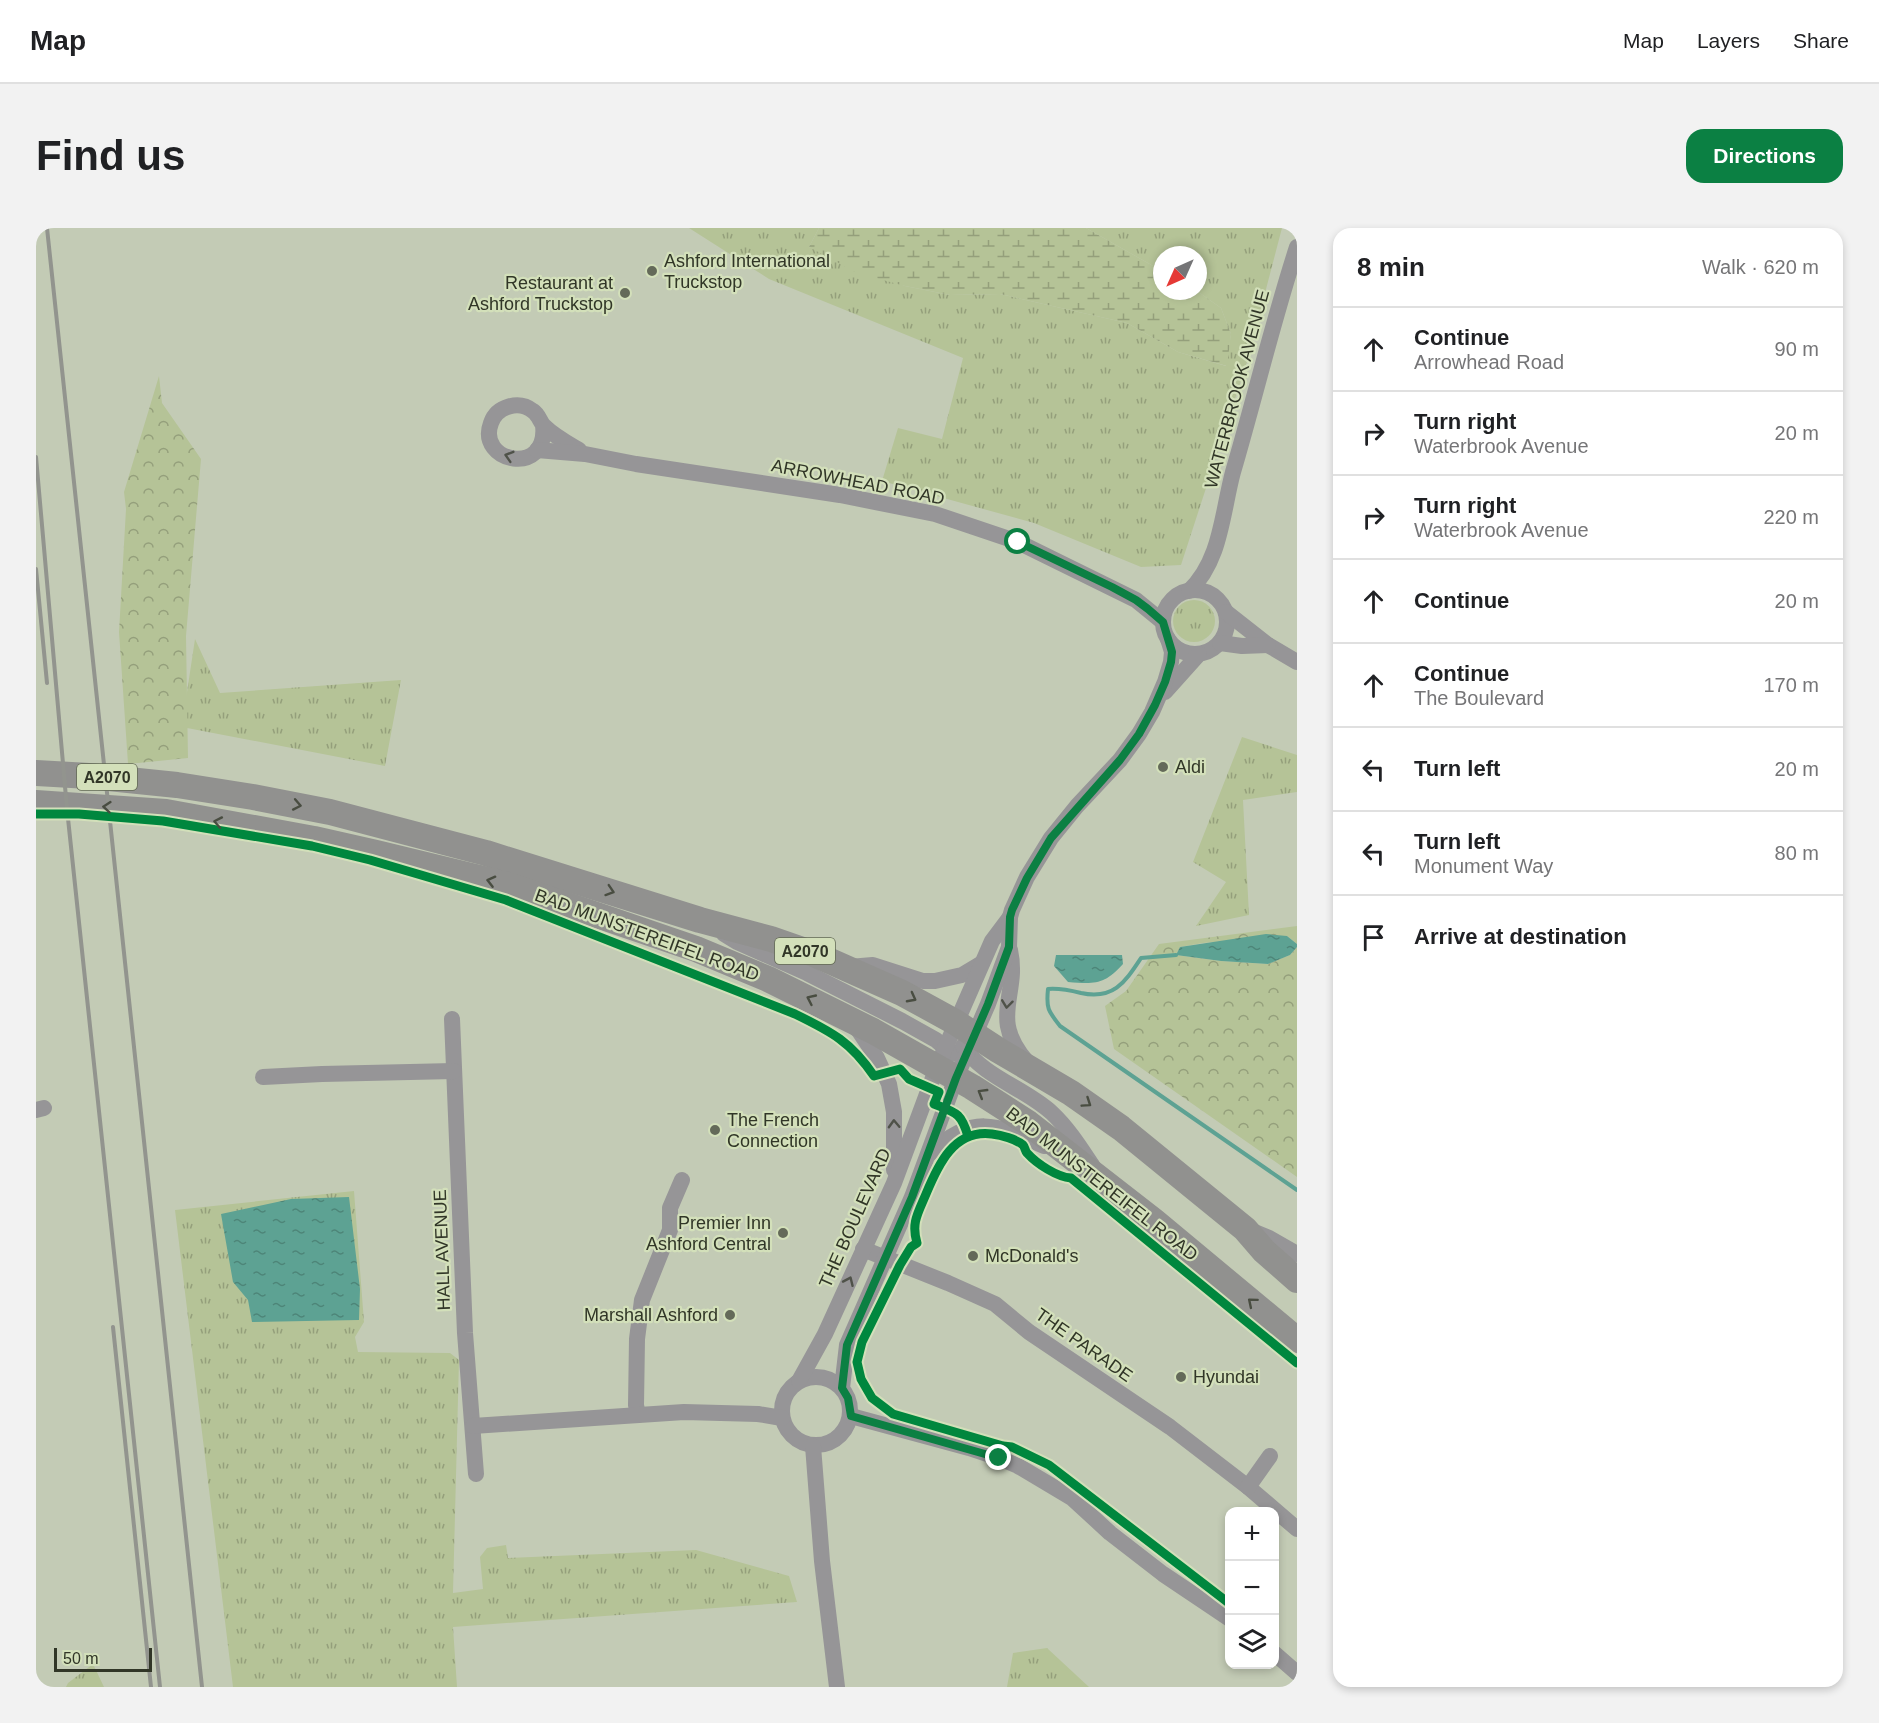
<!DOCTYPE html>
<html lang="en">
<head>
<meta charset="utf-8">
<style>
  body { margin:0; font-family:Arial,sans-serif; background:#f2f2f2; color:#202124 }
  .controls { position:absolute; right:18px; bottom:18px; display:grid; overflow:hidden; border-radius:12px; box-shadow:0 3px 9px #0003 }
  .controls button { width:54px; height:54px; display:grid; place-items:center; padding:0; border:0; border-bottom:2px solid #e0e0e0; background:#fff; color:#202124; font:30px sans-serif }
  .compass { position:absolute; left:1117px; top:18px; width:54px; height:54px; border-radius:50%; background:#fff; box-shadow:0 3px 9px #0003; rotate:225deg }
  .scale { position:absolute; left:18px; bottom:15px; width:98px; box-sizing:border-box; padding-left:6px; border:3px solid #313627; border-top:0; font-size:16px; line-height:21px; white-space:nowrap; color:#313627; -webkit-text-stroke:4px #d3e0ba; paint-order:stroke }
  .stop { position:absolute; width:18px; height:18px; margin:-14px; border:4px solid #0b8043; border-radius:50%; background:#fff }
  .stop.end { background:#0b8043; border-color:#fff; box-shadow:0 2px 6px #0008 }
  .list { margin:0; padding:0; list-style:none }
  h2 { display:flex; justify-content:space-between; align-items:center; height:78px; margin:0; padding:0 24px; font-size:26px }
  h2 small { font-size:20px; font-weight:400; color:#757577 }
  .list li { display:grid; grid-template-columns:39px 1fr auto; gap:18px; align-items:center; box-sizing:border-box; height:84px; padding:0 24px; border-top:2px solid #e0e0e0 }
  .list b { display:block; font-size:22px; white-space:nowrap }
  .list p { margin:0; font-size:20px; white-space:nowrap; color:#757577 }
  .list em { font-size:20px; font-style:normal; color:#757577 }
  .icon { flex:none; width:33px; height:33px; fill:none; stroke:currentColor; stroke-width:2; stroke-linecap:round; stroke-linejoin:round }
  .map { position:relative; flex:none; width:1261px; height:1459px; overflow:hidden; border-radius:18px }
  header { display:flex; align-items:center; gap:36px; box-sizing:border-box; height:84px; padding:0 30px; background:#fff; border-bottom:2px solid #e0e0e0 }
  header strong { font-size:28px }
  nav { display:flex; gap:33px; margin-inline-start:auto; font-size:21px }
  .intro { display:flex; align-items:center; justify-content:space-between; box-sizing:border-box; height:144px; padding:0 36px }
  h1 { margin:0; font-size:42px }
  .button { padding:15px 27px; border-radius:18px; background:#0b8043; color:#fff; font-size:21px; font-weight:700 }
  main { display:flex; gap:36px; padding:0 36px }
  aside { flex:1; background:#fff; border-radius:18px; box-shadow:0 3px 9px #0003 }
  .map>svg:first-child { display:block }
</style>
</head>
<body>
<header>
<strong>Map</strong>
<nav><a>Map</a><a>Layers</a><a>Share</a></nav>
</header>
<div class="intro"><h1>Find us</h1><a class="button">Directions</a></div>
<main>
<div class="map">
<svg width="1261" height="1459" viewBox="0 0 1261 1459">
  <defs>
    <pattern id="grass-tufts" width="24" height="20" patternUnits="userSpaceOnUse" patternTransform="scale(1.5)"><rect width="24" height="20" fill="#b5c397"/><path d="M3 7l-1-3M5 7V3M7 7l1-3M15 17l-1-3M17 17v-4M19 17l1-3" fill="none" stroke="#949f7b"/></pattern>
    <pattern id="forest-crowns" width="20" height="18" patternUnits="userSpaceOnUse" patternTransform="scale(1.5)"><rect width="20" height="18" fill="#b5c397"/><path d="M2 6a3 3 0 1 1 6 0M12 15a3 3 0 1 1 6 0" fill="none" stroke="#949f7b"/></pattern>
    <pattern id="wetland-marsh" width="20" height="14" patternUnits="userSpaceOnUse" patternTransform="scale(1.5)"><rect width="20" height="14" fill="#b5c397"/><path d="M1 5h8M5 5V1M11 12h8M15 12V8" fill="none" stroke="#949f7b"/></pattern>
    <pattern id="water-ripples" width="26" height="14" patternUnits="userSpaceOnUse" patternTransform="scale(1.5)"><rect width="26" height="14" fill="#5da293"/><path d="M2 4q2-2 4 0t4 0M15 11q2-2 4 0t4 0" fill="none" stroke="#4d8578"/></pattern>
  </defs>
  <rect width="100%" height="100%" fill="#c3cbb5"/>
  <g fill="url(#grass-tufts)">
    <path d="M 653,0 L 783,0 L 773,19 L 869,58 L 914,67 L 964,66 L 1091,95 L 1142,124 L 1190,138 L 1195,106 L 1185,80 L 1161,63 L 1162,63 L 1162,27 L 1126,27 L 1126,43 L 1050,0 L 1246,0 L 1211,134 L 1145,337 L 1105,339 L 998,295 L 846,253 L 862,200 L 906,211 L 927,130 L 733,51 Z"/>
    <circle cx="1158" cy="393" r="21"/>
    <path d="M 159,411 L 184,465 L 365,452 L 349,538 L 151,500 L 151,464 Z"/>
    <path d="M 1206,509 L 1261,527 L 1261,564 L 1207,572 L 1213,687 L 1160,698 L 1190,654 L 1157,634 Z"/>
    <path d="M 318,963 L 328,1094 L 319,1109 L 322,1124 L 414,1125 L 423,1132 L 417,1365 L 447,1361 L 444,1329 L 451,1320 L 470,1317 L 472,1330 L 660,1322 L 753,1348 L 761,1374 L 417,1399 L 421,1459 L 197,1459 L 139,982 Z"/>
    <path d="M 1011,1420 L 1053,1459 L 971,1459 L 977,1425 Z"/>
    <path d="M 57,1436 L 68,1459 L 30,1459 L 32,1455 Z"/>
  </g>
  <g fill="url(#forest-crowns)">
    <path d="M 123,148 L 126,175 L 165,231 L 150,408 L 152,530 L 92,536 L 83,404 L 90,281 L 88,264 Z"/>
    <path d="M 1261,698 L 1261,716 L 1251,708 L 1167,715 L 1144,719 L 1140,727 L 1185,733 L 1232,736 L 1254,727 L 1261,719 L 1261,949 L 1078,821 L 1069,778 L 1090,763 L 1123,716 Z"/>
  </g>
  <path fill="url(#wetland-marsh)" d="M 783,0 L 1050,0 L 1126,43 L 1126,63 L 1161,63 L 1185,80 L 1195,106 L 1191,138 L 1142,124 L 1091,95 L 964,66 L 914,67 L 869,58 L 821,45 L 773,19 Z"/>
  <g fill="url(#water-ripples)">
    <path d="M 1230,706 L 1251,708 L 1261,716 L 1261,719 L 1254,727 L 1232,736 L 1185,733 L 1140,727 L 1144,719 Z"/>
    <path d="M 1020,727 L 1086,727 L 1087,736 C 1068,757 1059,756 1032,754 L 1018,738 Z"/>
    <path d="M 313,969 L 324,1061 L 323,1092 L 216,1094 L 212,1072 L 197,1054 L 185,986 L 255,971 Z"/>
  </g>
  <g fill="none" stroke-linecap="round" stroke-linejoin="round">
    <path stroke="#5da293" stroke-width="4" d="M 1140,727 L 1105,730 C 1089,754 1078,772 1045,765 C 1033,762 1024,760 1012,761 C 1010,780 1012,783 1024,798 L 1261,962"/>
    <g stroke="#969597" stroke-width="16">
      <path d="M 507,197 C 513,249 440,235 455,195 C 461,178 483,172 497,183 C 503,187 504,194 508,198 C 518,208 531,215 543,222"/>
      <path d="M 501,222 L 549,226 L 600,236 L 804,267 L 899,286 L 982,314 L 1100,372 L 1127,394"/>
      <circle cx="1159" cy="394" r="32"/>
      <path d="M 1153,363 C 1185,333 1186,285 1197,244 C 1219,169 1237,93 1261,19"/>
      <path d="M 1190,384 L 1232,417 L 1261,434"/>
      <path d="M 1184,415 L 1206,418 L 1232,417"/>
      <path d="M 1129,464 L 1163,426"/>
      <path d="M 688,706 L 701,714 L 771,745 L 866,793 L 900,812 L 916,826"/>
      <path d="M 974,722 C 984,768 952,789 991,834"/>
      <path d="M 813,739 L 837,737 L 887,753 L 899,753 L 926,747 L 946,735"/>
      <path d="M 416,791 L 429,1105 L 440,1246"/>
      <path d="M 816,796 L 823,803 L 841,830 L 853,856 L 858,884 L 858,942"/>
      <path d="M 927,818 C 947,849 989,860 1016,885 C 1032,900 1044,919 1056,937"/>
      <path d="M 227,849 L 286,846 L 418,843"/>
      <path d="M 0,882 L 8,880"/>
      <path d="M 893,926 C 937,886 958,895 1008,918"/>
      <path d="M 1216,1003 L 1233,1010 L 1261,1026"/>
      <path d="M 827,1021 L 912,1055 L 959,1076 L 993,1104 L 1134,1199 L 1212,1259 L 1261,1301"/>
      <circle cx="780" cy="1183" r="34"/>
      <path d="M 763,1153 L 789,1106 L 858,955 L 901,839 L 956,713 L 974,689"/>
      <path d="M 806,1160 L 811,1117 L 876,969 L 920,850 L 952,776 L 973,719 L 974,689 L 976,682 L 991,649 L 1015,610 L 1041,578 L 1084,532 L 1103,506 L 1116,484 L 1129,454 L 1135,434 L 1136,424 L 1132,411"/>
      <path d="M 602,1187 L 600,1177 L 601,1111 L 606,1072 L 634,1002 L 634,980 L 646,952"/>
      <path d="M 815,1188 L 933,1220 L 963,1230 L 982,1238 L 1036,1270 L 1074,1305 L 1127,1346 L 1194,1391"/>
      <path d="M 437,1198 L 648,1184 L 722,1186 L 746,1190"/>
      <path d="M 777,1218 L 786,1333 L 801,1459"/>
      <path d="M 1212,1259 L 1234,1228"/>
      <path d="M 1238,1425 L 1261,1445"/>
    </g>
    <g stroke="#91918f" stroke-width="26">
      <path d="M 0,545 L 53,548 L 141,557 L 217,569 L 294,584 L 450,625 L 664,692 L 735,711 L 778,726 L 866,765 L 919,794 L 962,822 L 1035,865 L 1085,900 L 1209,1001 L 1228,1023 L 1261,1052"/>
      <path d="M 0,575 L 130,584 L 278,611 L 340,625 L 472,657 L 511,670 L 660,721 L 732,751 L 837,803 L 936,859 L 992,895 L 1118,993 L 1261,1112"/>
    </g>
    <g stroke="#92948e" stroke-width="4">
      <path d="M 11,0 L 166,1459"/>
      <path d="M 0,229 L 31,581 L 124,1459"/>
      <path d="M 0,341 L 11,455"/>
      <path d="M 77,1099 L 115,1459"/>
    </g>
    <g stroke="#d3e0ba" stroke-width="13">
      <g id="cycleway">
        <path d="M 0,586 L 43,586 L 127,593 L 276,618 L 334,632 L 470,672 L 759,786 C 796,804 815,814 838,848 L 864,841 L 873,851 L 903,864 L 898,876 C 921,885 925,885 932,908"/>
        <path d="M 1194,1376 L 1013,1237 L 976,1219 L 967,1218 L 857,1186 L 836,1170 L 825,1151 L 821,1134 L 826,1114 L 864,1037 L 875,1019 L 881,1015 C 875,995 882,985 890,966 C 902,937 918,901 956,906 C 965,907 980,911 987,917 C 989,919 989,923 991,925 C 1001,936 1021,949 1035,950 L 1261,1135"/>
      </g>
    </g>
    <use href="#cycleway" stroke="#00873e" stroke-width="9"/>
  </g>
  <defs><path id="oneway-chevron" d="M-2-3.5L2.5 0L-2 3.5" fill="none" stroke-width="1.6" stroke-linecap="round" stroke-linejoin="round" transform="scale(1.5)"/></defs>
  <g stroke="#4f5249">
    <use href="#oneway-chevron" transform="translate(473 228) rotate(-163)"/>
    <use href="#oneway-chevron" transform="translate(971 776) rotate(97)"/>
    <use href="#oneway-chevron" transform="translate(858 896) rotate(-92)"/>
    <use href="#oneway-chevron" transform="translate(813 1053) rotate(-66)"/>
  </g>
  <g stroke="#494d41">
    <use href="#oneway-chevron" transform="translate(261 577) rotate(11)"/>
    <use href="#oneway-chevron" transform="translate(71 579) rotate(-175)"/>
    <use href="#oneway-chevron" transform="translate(182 594) rotate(-169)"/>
    <use href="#oneway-chevron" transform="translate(455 653) rotate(-166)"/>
    <use href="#oneway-chevron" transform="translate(574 663) rotate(18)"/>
    <use href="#oneway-chevron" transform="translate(876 770) rotate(28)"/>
    <use href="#oneway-chevron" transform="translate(775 771) rotate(-155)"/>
    <use href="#oneway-chevron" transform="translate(946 865) rotate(-149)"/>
    <use href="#oneway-chevron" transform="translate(1051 875) rotate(34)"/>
    <use href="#oneway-chevron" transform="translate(1216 1074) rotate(-140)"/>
  </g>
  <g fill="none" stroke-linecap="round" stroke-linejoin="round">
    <path stroke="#0b8043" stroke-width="8" d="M 963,1230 L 815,1188 L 812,1170 L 806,1160 L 811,1117 L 876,969 L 920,850 L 952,776 L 973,719 L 974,689 L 976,682 L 991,650 L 1015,610 L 1084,532 L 1103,506 L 1119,477 L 1129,454 L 1135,434 L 1136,424 L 1127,394 L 1112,381 L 1100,372 L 1076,359 L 982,314"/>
  </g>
  <g fill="#646a59" stroke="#d3e0ba" stroke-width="2">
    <circle cx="616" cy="43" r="6"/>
    <circle cx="589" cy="65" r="6"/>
    <circle cx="1127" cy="539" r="6"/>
    <circle cx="679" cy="902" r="6"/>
    <circle cx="747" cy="1005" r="6"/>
    <circle cx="937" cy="1028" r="6"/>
    <circle cx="694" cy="1087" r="6"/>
    <circle cx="1145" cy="1149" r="6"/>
  </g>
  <g text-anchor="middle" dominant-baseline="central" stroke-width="4.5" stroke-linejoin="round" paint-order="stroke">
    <g fill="#d3e0ba" stroke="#626953" stroke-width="1.5">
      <rect x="41" y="536" width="60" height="26" rx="4.5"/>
      <rect x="739" y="710" width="60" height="26" rx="4.5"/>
    </g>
    <g font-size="16" font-weight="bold" fill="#313627">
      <text x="71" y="549">A2070</text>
      <text x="769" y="723">A2070</text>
    </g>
    <g font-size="18" fill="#313627" stroke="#d3e0ba" text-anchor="start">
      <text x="628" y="33">Ashford International<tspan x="628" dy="21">Truckstop</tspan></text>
      <text x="577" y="55" text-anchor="end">Restaurant at<tspan x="577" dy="21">Ashford Truckstop</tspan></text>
      <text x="1139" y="539">Aldi</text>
      <text x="691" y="892">The French<tspan x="691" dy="21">Connection</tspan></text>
      <text x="735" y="995" text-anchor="end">Premier Inn<tspan x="735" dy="21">Ashford Central</tspan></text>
      <text x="949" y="1028">McDonald's</text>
      <text x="682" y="1087" text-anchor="end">Marshall Ashford</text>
      <text x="1157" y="1149">Hyundai</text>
    </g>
    <g font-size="18" fill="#313627" stroke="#d3e0ba">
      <text transform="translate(1201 161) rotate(-75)">WATERBROOK AVENUE</text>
      <text transform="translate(822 254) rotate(11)">ARROWHEAD ROAD</text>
      <text transform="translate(611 707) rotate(20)">BAD MUNSTEREIFEL ROAD</text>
      <text transform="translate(1066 956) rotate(38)">BAD MUNSTEREIFEL ROAD</text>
      <text transform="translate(819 990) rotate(-66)">THE BOULEVARD</text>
      <text transform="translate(406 1022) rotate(-92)">HALL AVENUE</text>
      <text transform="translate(1048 1117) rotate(35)">THE PARADE</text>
    </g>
  </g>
</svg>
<div class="controls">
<button>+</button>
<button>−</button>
<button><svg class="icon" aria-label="layers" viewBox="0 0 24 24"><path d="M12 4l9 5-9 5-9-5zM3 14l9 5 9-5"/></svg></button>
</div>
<svg class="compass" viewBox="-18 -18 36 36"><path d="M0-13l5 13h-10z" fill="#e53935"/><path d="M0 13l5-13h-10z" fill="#757577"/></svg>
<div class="scale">50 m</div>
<div class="stop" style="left:982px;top:314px"></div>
<div class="stop end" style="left:963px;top:1230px"></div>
</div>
<aside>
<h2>8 min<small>Walk · 620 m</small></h2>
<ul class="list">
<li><svg class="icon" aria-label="ahead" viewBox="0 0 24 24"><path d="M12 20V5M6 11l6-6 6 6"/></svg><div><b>Continue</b><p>Arrowhead Road</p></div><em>90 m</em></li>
<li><svg class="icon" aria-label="right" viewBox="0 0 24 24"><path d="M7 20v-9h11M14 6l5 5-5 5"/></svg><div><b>Turn right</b><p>Waterbrook Avenue</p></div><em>20 m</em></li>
<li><svg class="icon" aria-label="right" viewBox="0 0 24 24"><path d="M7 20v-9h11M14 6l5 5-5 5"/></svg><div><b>Turn right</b><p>Waterbrook Avenue</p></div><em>220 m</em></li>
<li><svg class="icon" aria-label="ahead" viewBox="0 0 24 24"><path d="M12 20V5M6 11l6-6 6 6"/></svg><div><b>Continue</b></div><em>20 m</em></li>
<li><svg class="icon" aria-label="ahead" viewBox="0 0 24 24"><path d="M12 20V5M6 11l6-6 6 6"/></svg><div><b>Continue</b><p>The Boulevard</p></div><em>170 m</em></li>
<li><svg class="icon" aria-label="left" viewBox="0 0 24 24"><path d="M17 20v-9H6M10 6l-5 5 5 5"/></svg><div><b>Turn left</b></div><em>20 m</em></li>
<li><svg class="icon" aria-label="left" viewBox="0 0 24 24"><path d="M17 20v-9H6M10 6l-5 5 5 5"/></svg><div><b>Turn left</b><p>Monument Way</p></div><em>80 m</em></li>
<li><svg class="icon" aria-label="arrive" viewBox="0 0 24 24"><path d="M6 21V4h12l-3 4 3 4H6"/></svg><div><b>Arrive at destination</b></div></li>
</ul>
</aside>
</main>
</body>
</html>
